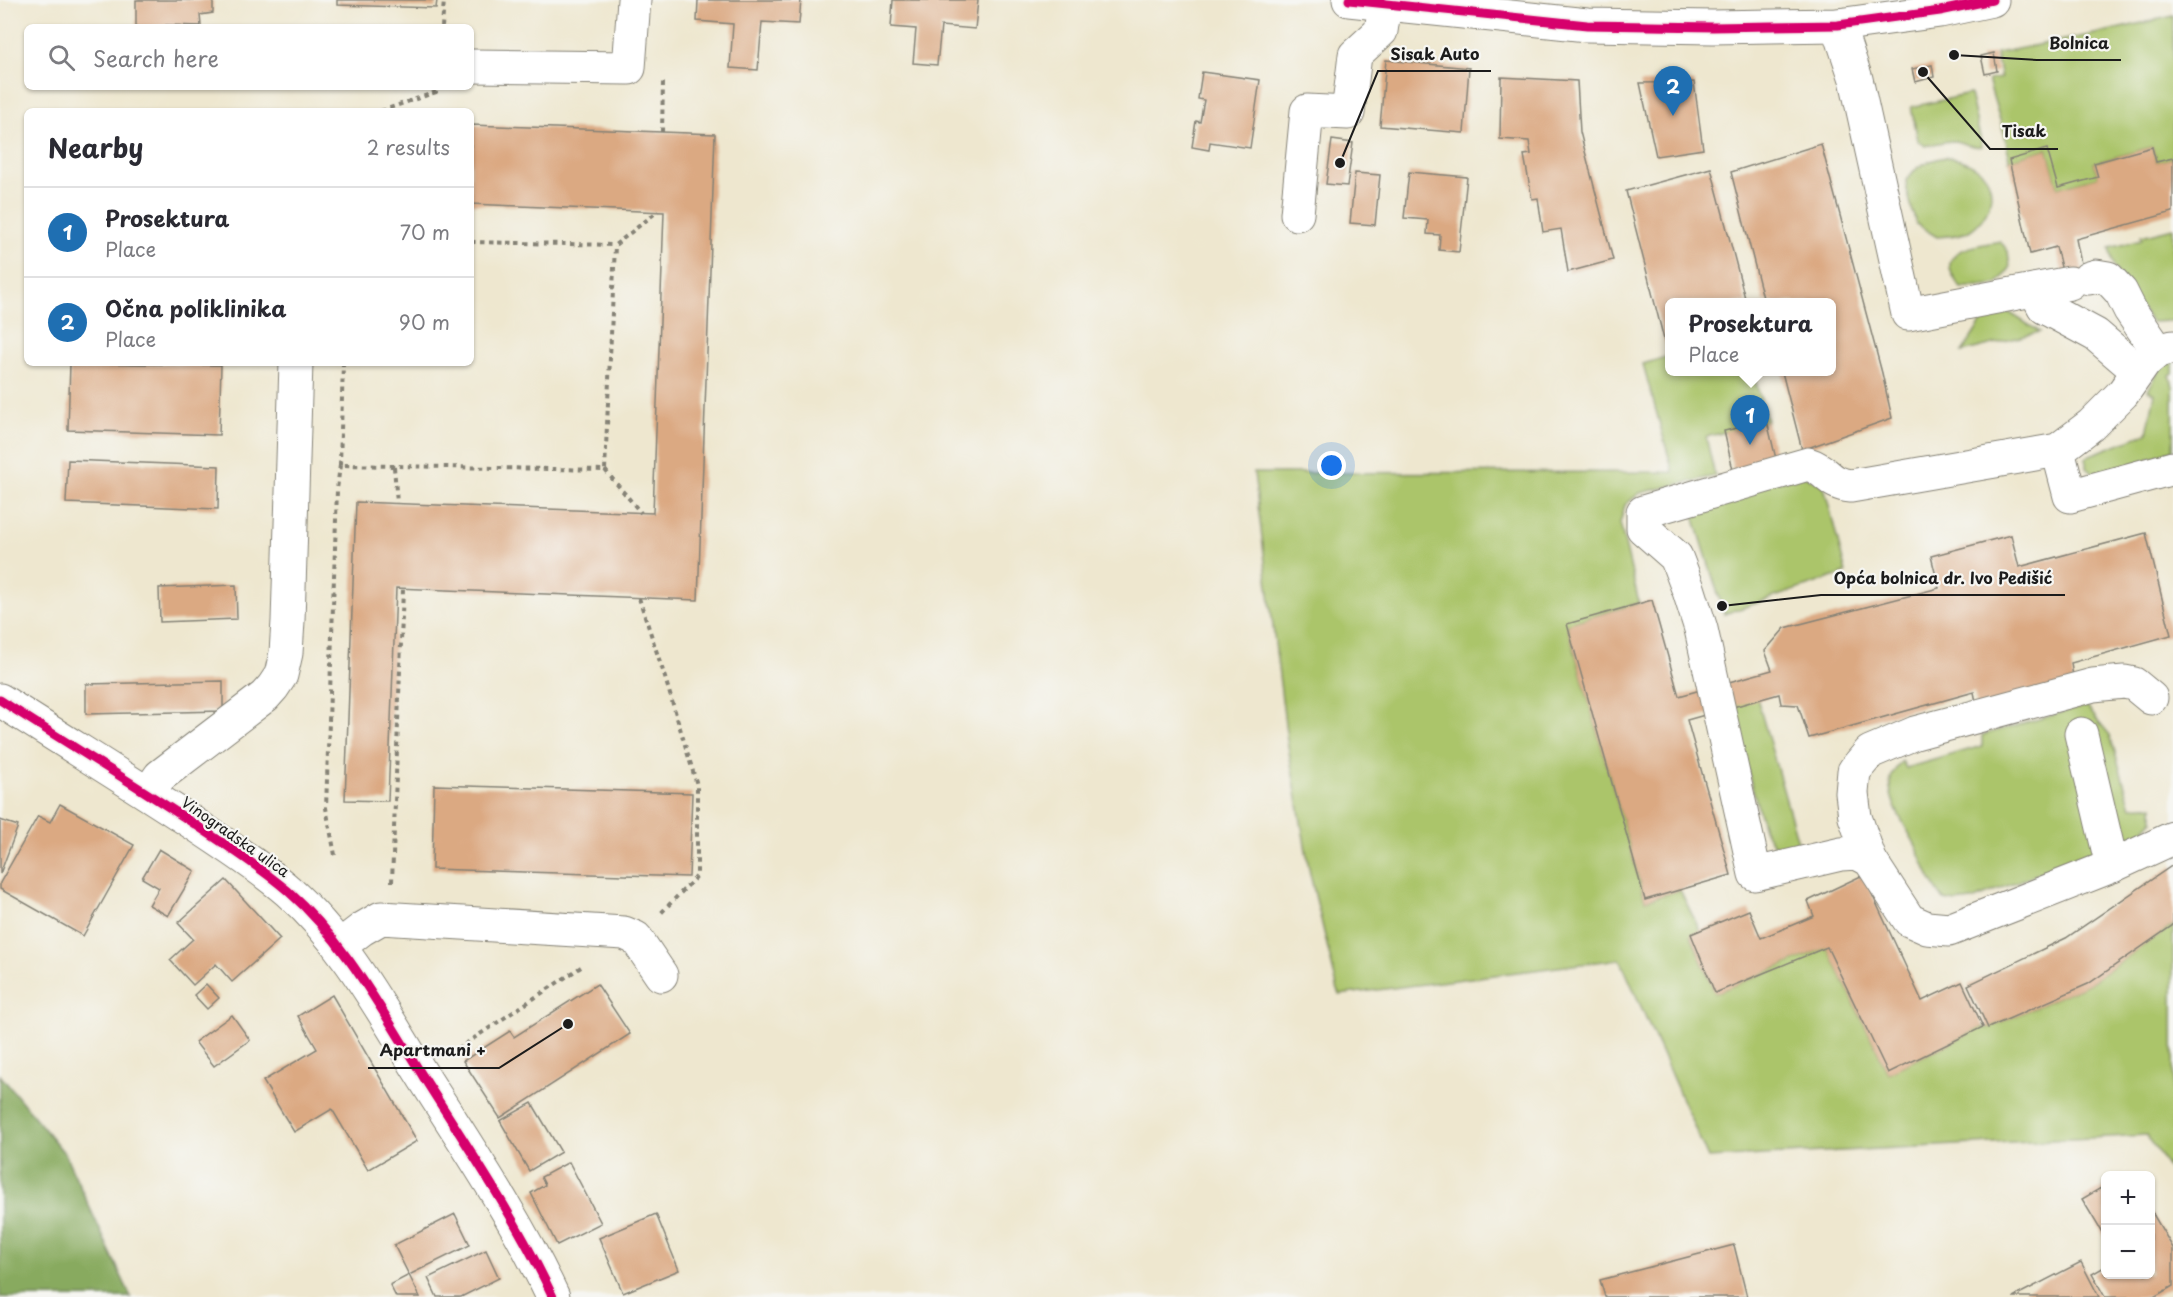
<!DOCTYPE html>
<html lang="en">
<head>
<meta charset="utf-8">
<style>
  body { margin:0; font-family:"Playpen Sans",sans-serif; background:#f7f7f7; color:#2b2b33 }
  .controls { position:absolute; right:18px; bottom:18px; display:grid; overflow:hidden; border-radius:9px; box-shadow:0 2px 4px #0004 }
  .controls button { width:54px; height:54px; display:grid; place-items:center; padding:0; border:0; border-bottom:2px solid #e1e1e2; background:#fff; color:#2b2b33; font:30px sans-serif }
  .you { position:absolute; left:1332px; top:466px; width:21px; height:21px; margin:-15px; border:4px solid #fff; border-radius:50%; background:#1a73e8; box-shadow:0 0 0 9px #1a73e833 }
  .badge { display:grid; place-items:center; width:39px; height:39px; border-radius:50%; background:#1f6fb2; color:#fff; font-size:20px; font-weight:700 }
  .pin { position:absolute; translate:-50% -50px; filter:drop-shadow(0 2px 3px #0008) }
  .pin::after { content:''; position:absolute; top:32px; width:21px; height:18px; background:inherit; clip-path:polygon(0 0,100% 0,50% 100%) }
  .popup { position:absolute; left:1665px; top:298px; width:171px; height:78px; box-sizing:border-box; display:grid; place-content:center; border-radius:9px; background:#fff; filter:drop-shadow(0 2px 4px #0005); font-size:20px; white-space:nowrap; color:#7c7c81 }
  .popup b { font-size:22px; color:#2b2b33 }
  .popup::after { content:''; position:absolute; left:50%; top:100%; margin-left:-12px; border:12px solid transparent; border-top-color:#fff }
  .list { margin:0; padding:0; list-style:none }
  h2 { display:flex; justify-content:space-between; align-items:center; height:78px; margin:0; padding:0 24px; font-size:26px }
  h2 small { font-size:20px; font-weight:400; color:#7c7c81 }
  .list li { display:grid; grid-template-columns:39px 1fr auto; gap:18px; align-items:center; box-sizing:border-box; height:90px; padding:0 24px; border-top:2px solid #e1e1e2 }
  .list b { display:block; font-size:22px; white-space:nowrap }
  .list p { margin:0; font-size:20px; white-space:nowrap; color:#7c7c81 }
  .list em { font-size:20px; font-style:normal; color:#7c7c81 }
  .icon { flex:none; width:33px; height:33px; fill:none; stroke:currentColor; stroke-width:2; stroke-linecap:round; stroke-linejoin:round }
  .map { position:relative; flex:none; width:2173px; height:1297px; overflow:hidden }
  .search { position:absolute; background:#fff; box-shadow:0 2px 4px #0004; left:24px; top:24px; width:450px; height:66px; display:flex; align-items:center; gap:15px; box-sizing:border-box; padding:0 21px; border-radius:9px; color:#7c7c81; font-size:22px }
  .panel { position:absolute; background:#fff; box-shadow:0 2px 4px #0004; left:24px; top:108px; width:450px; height:258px; border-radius:9px }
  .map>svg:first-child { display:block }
</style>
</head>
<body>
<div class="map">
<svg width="2173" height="1297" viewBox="0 0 2173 1297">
  <rect width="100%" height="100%" fill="#f6f6f2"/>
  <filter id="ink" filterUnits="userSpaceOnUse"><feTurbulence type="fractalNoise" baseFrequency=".0167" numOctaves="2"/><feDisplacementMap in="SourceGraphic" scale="12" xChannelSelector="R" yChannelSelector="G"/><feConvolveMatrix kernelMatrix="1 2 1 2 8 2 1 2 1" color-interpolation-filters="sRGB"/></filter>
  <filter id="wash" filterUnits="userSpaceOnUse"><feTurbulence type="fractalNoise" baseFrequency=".008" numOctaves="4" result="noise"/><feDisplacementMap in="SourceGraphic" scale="24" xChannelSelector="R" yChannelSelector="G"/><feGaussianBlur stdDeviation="1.35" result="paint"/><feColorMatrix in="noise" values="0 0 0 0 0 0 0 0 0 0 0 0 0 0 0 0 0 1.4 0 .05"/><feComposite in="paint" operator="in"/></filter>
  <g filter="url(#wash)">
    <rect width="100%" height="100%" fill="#eee7cf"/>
    <g fill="#abc56b" stroke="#647044" stroke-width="1.5">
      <path d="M 2173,16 L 2173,158 L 2156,162 L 2152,147 L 2094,163 L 2098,177 L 2058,188 L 2047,149 L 2009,160 L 2006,140 L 1988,80 L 2001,78 L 1996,53 L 2090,35 Z"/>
      <path d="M 1970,94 L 1982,146 C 1972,149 1964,142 1954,141 C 1944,141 1935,144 1925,146 L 1918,140 L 1911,107 Z"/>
      <path d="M 1946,157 C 1957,159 1968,161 1977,168 C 2001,184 1991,218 1969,231 C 1960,236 1947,236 1937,237 L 1916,224 L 1907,190 L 1906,180 C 1917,165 1929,160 1946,157 Z"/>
      <path d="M 2173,228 L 2173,321 L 2151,322 L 2114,268 L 2109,248 L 2142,240 L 2141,236 Z"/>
      <path d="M 2000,241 L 2008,251 L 2010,268 L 1997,284 L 1961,288 C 1929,249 1973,247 2000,241 Z"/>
      <path d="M 1999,306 L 2040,332 L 1962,352 L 1988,312 Z"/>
      <path d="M 1669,356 L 1669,372 L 1753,372 L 1767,421 L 1706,437 L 1715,476 L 1640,493 L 1625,505 L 1620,523 L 1639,603 L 1567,624 L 1645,900 L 1680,890 L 1700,931 L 1691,935 L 1715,993 L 1827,947 L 1888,1073 L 1983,1027 L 1988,1028 L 2088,984 L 2173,925 L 2173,1176 L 2147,1135 L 1708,1158 L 1620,959 L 1339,995 L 1310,874 L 1287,740 L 1254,473 L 1673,472 L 1643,364 Z"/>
      <path d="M 2173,358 L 2173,373 L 2170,375 L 2173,387 L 2173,450 L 2100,476 L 2092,473 L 2086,468 L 2086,458 L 2090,455 L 2147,433 L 2155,394 L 2148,390 L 2164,362 Z"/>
      <path d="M 1804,475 L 1824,486 L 1846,573 L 1724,614 L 1690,503 Z"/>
      <path d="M 1757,698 L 1800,849 C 1779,852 1772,848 1764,829 L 1733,718 L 1733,705 Z"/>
      <path d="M 2086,706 L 2110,735 L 2131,807 L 2153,805 L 2153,821 L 2142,832 L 1972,900 L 1956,902 L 1944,900 C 1930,882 1925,866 1916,846 C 1907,828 1891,807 1890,786 C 1890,775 1896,768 1902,761 L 1906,768 L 1982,746 L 1982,735 Z"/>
    </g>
    <path fill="#88aa5f" stroke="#52633e" stroke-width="1.5" d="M 0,1075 L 65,1154 L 131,1297 L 0,1297 Z"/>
    <g id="blocks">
      <g fill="#dba982">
        <path d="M 136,0 L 213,0 L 213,13 L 200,15 L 201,26 L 166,25 L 166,27 L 136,27 Z"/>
        <path d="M 337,0 L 437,0 L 436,8 L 337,5 Z"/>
        <path d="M 698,0 L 801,0 L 799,24 L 762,22 L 758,70 L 730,68 L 733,24 L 697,21 Z"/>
        <path d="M 893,0 L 978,0 L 975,29 L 941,26 L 937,65 L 913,63 L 916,29 L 891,27 Z"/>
        <path d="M 1994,53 L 1997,71 L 1985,74 L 1981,56 Z"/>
        <path d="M 1386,60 L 1469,68 L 1464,133 L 1380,126 Z"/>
        <path d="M 1932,65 L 1934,77 L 1915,82 L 1912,69 Z"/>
        <path d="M 1202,72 L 1260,80 L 1250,148 L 1210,142 L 1209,150 L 1192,147 L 1196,121 L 1200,122 L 1204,100 L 1198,99 Z"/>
        <path d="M 1501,77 L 1577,81 L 1580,132 L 1613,260 L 1568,272 L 1561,229 L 1543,232 L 1538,198 L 1532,199 L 1524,155 L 1531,154 L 1529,141 L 1500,139 Z"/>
        <path d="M 1694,82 L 1703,149 L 1656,156 L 1640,83 Z"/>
        <path d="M 471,125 L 715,134 L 698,600 L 396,588 L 388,801 L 345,800 L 356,502 L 653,513 L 664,212 L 471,204 Z"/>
        <path d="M 1332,140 L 1353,143 L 1347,186 L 1326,184 Z"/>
        <path d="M 1821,144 L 1882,373 L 1892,418 L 1802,450 L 1782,372 L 1831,372 L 1831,302 L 1764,302 L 1731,172 Z"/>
        <path d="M 2152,147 L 2156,162 L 2173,158 L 2173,212 L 2076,239 L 2084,278 L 2065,283 L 2056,247 L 2030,254 L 2009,160 L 2047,149 L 2058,188 L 2098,177 L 2094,163 Z"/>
        <path d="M 1711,168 L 1746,302 L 1669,302 L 1668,355 L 1626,191 Z"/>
        <path d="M 1409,172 L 1467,177 L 1459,252 L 1439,250 L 1440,235 L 1427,234 L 1428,220 L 1404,218 Z"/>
        <path d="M 1355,173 L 1380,175 L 1375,225 L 1350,223 Z"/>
        <path d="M 70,363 L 221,365 L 219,435 L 68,430 Z"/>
        <path d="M 1767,421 L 1776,459 L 1733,470 L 1724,431 Z"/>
        <path d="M 68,460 L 219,466 L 218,509 L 66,503 Z"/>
        <path d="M 2146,533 L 2171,635 L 2071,663 L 2077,704 L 1981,727 L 1974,692 L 1809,738 L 1798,705 L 1781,704 L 1779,694 L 1687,720 L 1731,875 L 1645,900 L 1567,624 L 1652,600 L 1679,696 L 1772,670 L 1765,651 L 1785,628 L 1939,588 L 1931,556 L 2011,535 L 2019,567 Z"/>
        <path d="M 236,585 L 237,619 L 160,622 L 159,588 Z"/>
        <path d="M 223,681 L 223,711 L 86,714 L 86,684 Z"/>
        <path d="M 434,785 L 692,793 L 689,877 L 432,869 Z"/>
        <path d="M 60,804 L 134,845 L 83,936 L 0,889 L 0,883 L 38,816 L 50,822 Z"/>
        <path d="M 0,820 L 18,826 L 0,874 Z"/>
        <path d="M 159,849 L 195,871 L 168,916 L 149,905 L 159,888 L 142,878 Z"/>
        <path d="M 2173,865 L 2173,925 L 2088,984 L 1988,1028 L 1968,985 L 2066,938 Z"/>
        <path d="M 1863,875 L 1922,1001 L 1962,982 L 1983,1027 L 1888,1073 L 1827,947 L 1715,993 L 1691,934 L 1749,910 L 1761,938 L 1814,916 L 1808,901 Z"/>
        <path d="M 226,880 L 280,939 L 232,982 L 216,964 L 193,985 L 170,960 L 193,939 L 178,923 Z"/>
        <path d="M 206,984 L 219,998 L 207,1009 L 194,995 Z"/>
        <path d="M 597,984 L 630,1034 L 500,1118 L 463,1061 L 510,1031 L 514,1037 Z"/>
        <path d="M 332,995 L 417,1141 L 368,1170 L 332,1109 L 294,1132 L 263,1081 L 317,1049 L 298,1016 Z"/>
        <path d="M 232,1015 L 250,1040 L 214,1066 L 195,1042 Z"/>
        <path d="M 532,1103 L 561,1152 L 529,1171 L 500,1121 Z"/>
        <path d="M 569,1162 L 601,1223 L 557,1245 L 531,1193 L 545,1185 L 541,1177 Z"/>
        <path d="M 2106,1185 L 2106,1239 L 2082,1199 Z"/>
        <path d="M 2150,1209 L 2173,1248 L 2173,1286 L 2154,1297 L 2105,1297 L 2092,1274 L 2106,1266 L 2106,1274 L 2150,1274 Z"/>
        <path d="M 455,1214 L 470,1245 L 409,1275 L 394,1245 Z"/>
        <path d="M 656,1214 L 679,1270 L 623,1293 L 599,1238 Z"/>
        <path d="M 1734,1245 L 1747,1297 L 1605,1297 L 1600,1280 Z"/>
        <path d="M 486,1250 L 499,1278 L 461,1297 L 437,1297 L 428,1278 Z"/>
        <path d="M 2081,1262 L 2099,1297 L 2013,1297 Z"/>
        <path d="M 409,1275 L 420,1297 L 396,1297 L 390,1285 Z"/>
      </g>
    </g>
  </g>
  <g filter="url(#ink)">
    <use href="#blocks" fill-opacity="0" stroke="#858276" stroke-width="1.5"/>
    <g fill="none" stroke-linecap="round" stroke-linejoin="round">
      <g stroke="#858276" stroke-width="35">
        <g id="minor">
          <path d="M 1838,25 L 1856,79 L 1908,314 L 2070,283"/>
          <path d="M 471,66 L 629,68 L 634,0"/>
          <path d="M 1297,214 L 1307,111 L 1348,113 L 1355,55 L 1381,31 L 1385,4"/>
          <path d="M 2089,278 L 2096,276 L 2108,278 L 2121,292 L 2130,310 L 2158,351"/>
          <path d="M 2035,290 L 2044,307 L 2096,335 L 2138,371"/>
          <path d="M 2173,347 L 2158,351 L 2145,362 L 2123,393 L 2091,425 L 2058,450 L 1851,486 C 1828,484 1828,470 1808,464 L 1643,512 L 1643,528 L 1676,557 L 1689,591 L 1701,629 L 1755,874 L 1841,854 L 1857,853 L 1870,860 L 1909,920 L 1927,928 L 1949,930 L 2112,866 L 2173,838"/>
          <path d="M 2058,450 L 2070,496 L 2173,468"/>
          <path d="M 0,700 C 65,742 131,782 196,825 C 227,846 259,866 288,891 C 346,942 383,1013 424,1078 C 469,1149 517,1220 553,1297"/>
          <path d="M 2081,734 L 2112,866"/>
          <path d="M 148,793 L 160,776 L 265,696 L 273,687 L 281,675 L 286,653 L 288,621 L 296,363"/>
          <path d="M 1870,860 L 1855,817 L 1852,793 L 1854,771 L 1870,752 L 1915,733 L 2093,685 L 2124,682 L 2134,684 L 2151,698"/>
          <path d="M 340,946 L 362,929 L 381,918 L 624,933 L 636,938 L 661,975"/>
        </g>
      </g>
      <g stroke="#858276" stroke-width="35">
        <path id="major" d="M 1349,0 L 1587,25 L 1713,27 L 1838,25 L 1940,11 L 1992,0"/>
      </g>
      <g stroke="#858276" stroke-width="4" stroke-dasharray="4.5 4.5" stroke-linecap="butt">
        <path d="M 442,27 L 444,0"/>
        <path d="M 381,111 L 436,92 L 437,87"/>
        <path d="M 662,132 L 663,82"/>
        <path d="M 471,242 L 615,245"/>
        <path d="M 340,465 L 343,363"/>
        <path d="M 394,467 L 397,503"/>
        <path d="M 605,470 L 641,513"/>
        <path d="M 639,598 L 663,671 L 697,785 L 697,876 L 661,913"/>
        <path d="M 335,855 L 326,808 L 337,490 L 340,465 L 605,470 L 615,245 L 658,211"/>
        <path d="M 392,882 L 403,589"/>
        <path d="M 450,1054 L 581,967"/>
      </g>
      <use href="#minor" stroke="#fff" stroke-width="33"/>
      <use href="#major" stroke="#fff" stroke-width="33"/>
      <g stroke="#f6f6f2" stroke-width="13">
        <g id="cycleway">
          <path d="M 1349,0 L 1587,25 L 1713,27 L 1838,25 L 1940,11 L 1992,0"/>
          <path d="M 0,700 C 65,742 131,782 196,825 C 227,846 259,866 288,891 C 346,942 383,1013 424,1078 C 469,1149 517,1220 553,1297"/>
        </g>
      </g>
      <use href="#cycleway" stroke="#d6006c" stroke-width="9"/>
    </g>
  </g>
  <g text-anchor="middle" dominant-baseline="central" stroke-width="4.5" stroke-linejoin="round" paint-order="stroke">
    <g font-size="15" fill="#1c1c1c" stroke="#f6f6f2">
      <text transform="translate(236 836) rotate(35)">Vinogradska ulica</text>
    </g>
  </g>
  <path fill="none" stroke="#1c1c1c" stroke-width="2" d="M1954 55L2037 60H2121M1340 163L1378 71H1491M1923 72L1990 149H2058M1722 606L1821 595H2065M568 1024L499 1068H368"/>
  <g fill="#1c1c1c" stroke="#f6f6f2" stroke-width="2">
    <circle cx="1954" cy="55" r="6"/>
    <circle cx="1340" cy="163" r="6"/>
    <circle cx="1923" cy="72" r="6"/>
    <circle cx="1722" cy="606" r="6"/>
    <circle cx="568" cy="1024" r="6"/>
  </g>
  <g font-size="16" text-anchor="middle" font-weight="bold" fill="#1c1c1c" stroke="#f6f6f2" stroke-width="4.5" stroke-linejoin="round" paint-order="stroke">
    <text x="2079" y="49">Bolnica</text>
    <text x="1435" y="60">Sisak Auto</text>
    <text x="2024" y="137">Tisak</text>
    <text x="1943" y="584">Opća bolnica dr. Ivo Pedišić</text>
    <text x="433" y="1056">Apartmani +</text>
  </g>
</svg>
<div class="controls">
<button>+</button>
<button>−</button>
</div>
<div class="you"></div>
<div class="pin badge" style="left:1750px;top:445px">1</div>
<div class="popup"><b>Prosektura</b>Place</div>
<div class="pin badge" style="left:1673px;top:116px">2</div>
<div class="search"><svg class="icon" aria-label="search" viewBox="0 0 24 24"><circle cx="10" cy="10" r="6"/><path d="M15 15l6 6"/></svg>Search here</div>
<section class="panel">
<h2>Nearby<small>2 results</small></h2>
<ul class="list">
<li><span class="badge">1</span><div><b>Prosektura</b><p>Place</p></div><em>70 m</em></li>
<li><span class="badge">2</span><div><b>Očna poliklinika</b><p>Place</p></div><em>90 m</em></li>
</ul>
</section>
</div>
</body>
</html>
